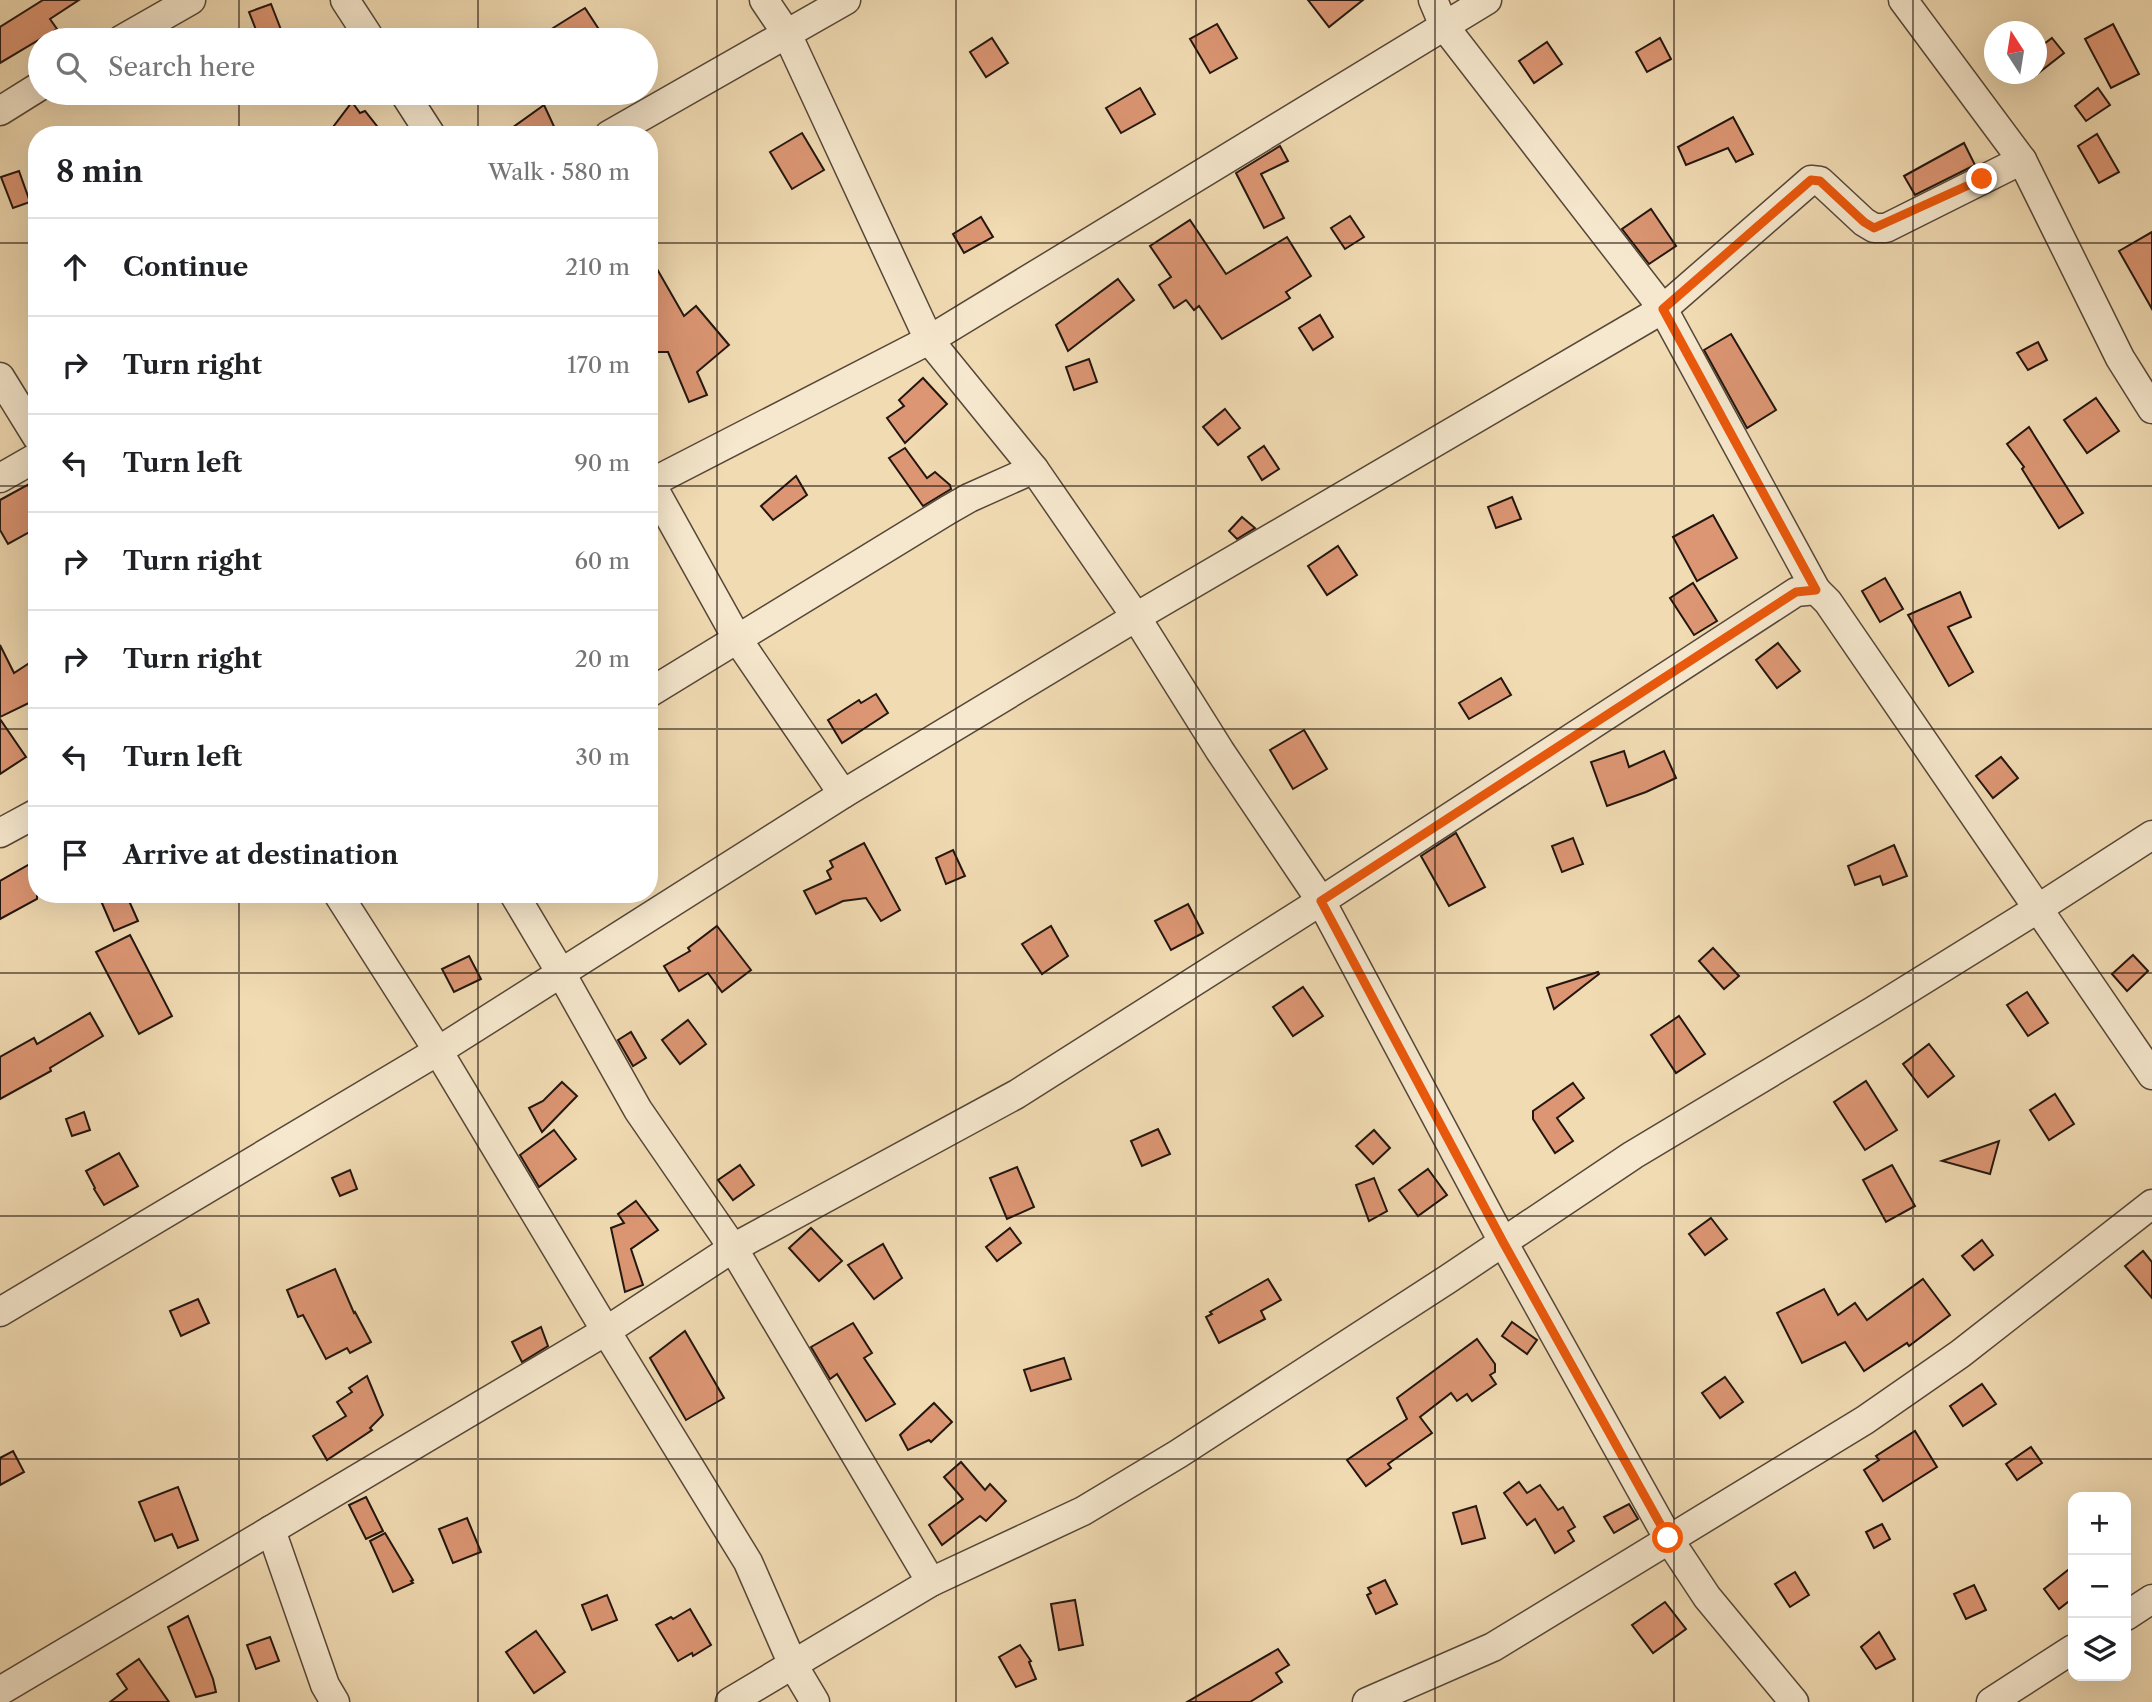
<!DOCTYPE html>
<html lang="en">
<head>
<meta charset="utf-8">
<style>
  body { margin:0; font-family:"Libre Caslon Text",serif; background:#f6f6f6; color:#202124 }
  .controls { position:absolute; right:21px; bottom:21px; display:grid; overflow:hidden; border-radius:14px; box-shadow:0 7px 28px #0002 }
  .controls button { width:63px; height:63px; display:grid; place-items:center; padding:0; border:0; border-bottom:2px solid #e0e0e0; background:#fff; color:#202124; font:35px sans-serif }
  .compass { position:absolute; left:1984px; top:21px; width:63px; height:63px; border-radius:50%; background:#fff; box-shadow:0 7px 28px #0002; rotate:348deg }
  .stop { position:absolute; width:21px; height:21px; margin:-16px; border:5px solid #ea580c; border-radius:50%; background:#fff }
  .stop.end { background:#ea580c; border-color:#fff; box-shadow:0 2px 7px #0008 }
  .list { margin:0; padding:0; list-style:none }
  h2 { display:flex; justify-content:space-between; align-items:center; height:91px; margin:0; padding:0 28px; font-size:30px }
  h2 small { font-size:23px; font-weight:400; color:#757577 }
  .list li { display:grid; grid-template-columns:46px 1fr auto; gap:21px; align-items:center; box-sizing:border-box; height:98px; padding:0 28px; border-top:2px solid #e0e0e0 }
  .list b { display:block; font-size:26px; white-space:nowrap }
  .list em { font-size:23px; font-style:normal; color:#757577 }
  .icon { flex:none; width:38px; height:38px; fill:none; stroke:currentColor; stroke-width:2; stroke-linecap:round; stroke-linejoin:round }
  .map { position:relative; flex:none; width:2152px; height:1702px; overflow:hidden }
  .search { position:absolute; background:#fff; box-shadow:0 7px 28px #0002; left:28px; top:28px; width:630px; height:77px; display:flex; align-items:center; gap:18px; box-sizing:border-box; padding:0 24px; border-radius:38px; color:#757577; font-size:26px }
  .panel { position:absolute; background:#fff; box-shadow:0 7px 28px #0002; left:28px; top:126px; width:630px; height:777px; border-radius:28px }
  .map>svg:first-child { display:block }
</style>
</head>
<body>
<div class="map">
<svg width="2152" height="1702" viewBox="0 0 2152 1702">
  <rect width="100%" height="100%" fill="#f1dbb3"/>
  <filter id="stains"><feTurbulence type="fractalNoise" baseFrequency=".00286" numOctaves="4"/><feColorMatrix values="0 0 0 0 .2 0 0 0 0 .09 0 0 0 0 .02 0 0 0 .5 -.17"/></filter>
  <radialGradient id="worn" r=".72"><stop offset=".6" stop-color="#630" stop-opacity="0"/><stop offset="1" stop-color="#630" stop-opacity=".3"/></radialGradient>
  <g fill="#dc9673" stroke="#23160f" stroke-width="2">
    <path d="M 43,0 L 79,0 L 50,19 L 57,29 L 0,63 L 0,27 Z"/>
    <path d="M 1308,0 L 1363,0 L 1329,27 Z"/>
    <path d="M 271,4 L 285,40 L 260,40 L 249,12 Z"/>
    <path d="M 585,8 L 598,28 L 578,40 L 534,40 Z"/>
    <path d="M 1217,24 L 1237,58 L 1210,73 L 1190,39 Z"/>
    <path d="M 2113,24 L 2139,74 L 2111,88 L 2085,39 Z"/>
    <path d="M 992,38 L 1008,63 L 986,77 L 970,52 Z"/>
    <path d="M 1660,38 L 1671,59 L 1647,72 L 1636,52 Z"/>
    <path d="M 2052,38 L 2064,53 L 2036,75 L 2036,50 Z"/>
    <path d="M 1547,42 L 1562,64 L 1534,83 L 1519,61 Z"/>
    <path d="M 1140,88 L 1155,114 L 1121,133 L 1106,108 Z"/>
    <path d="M 2098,88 L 2110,105 L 2086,121 L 2075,106 Z"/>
    <path d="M 352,102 L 360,113 L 365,111 L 384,135 L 327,135 Z"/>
    <path d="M 544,105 L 558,135 L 502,135 Z"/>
    <path d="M 1733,117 L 1753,154 L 1736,162 L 1728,148 L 1686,165 L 1678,147 Z"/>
    <path d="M 802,133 L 824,170 L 792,189 L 770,152 Z"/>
    <path d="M 2097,134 L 2119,172 L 2099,183 L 2078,146 Z"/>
    <path d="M 1964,143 L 1975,165 L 1915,195 L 1904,176 Z"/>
    <path d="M 1280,146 L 1288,161 L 1261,174 L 1284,218 L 1264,228 L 1236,173 Z"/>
    <path d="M 19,171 L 30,202 L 13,208 L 1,177 Z"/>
    <path d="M 1651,209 L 1676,246 L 1649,264 L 1622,229 Z"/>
    <path d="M 1350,216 L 1364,237 L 1345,249 L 1331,228 Z"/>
    <path d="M 981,217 L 993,237 L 964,253 L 953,234 Z"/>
    <path d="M 1190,220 L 1226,274 L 1287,237 L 1311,276 L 1286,292 L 1290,298 L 1222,339 L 1199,306 L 1194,310 L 1186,300 L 1174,308 L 1159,285 L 1171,277 L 1150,246 Z"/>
    <path d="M 2152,232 L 2152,309 L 2119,251 Z"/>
    <path d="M 649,255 L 684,316 L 696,306 L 729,345 L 697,372 L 707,395 L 689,402 L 668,352 L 649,352 Z"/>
    <path d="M 1118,279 L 1134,300 L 1068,351 L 1056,325 Z"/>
    <path d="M 1320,315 L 1333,337 L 1313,350 L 1299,328 Z"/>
    <path d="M 1731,334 L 1776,410 L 1747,428 L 1704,350 Z"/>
    <path d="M 2038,342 L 2047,360 L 2028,370 L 2017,353 Z"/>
    <path d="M 1089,359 L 1097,382 L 1074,390 L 1066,367 Z"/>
    <path d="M 923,378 L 947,404 L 905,443 L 887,418 L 904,406 L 899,400 Z"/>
    <path d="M 2096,398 L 2119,431 L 2087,453 L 2064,420 Z"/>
    <path d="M 1225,409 L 1240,428 L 1218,445 L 1203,427 Z"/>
    <path d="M 2029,427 L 2083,513 L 2059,528 L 2022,469 L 2024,467 L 2007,444 Z"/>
    <path d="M 1264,446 L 1279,469 L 1262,480 L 1248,457 Z"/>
    <path d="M 905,448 L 927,478 L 935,472 L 950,485 L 951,489 L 923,506 L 889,458 Z"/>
    <path d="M 796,476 L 807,495 L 773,520 L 761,506 Z"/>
    <path d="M 29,484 L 37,498 L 37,528 L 8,544 L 0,530 L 0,500 Z"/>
    <path d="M 1512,497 L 1521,519 L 1496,528 L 1488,507 Z"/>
    <path d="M 1713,515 L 1737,558 L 1697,581 L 1673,537 Z"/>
    <path d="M 1242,517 L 1255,528 L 1237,539 L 1229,531 Z"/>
    <path d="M 1338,546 L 1357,575 L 1327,595 L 1308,566 Z"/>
    <path d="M 1885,578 L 1903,609 L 1880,622 L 1862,591 Z"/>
    <path d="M 1693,583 L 1717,621 L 1694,635 L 1670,598 Z"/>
    <path d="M 1960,592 L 1971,617 L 1948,627 L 1973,672 L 1949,686 L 1908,615 Z"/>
    <path d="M 1778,643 L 1800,671 L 1777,688 L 1756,660 Z"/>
    <path d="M 0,645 L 14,673 L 37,658 L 37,699 L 0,717 Z"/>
    <path d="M 1501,678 L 1511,695 L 1469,719 L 1459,703 Z"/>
    <path d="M 876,694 L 888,713 L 842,743 L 828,720 L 859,700 L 861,703 Z"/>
    <path d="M 0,719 L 26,757 L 0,774 Z"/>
    <path d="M 1304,730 L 1327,769 L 1293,789 L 1270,750 Z"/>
    <path d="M 1624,751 L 1629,767 L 1664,751 L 1676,778 L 1646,792 L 1607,806 L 1591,762 Z"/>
    <path d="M 2001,757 L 2018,778 L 1993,798 L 1976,776 Z"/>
    <path d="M 1456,833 L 1485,887 L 1449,906 L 1421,856 Z"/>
    <path d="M 1573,838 L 1583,864 L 1562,872 L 1552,846 Z"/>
    <path d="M 864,843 L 900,910 L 881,921 L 866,898 L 843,901 L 816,914 L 804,891 L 831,879 L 827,871 L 833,867 L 830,861 Z"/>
    <path d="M 1894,845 L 1907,876 L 1883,885 L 1880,876 L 1855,885 L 1848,866 Z"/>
    <path d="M 953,850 L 965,876 L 946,884 L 936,858 Z"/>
    <path d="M 37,860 L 37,899 L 0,919 L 0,881 Z"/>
    <path d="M 98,894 L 126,894 L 138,921 L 114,931 Z"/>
    <path d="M 1188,904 L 1203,933 L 1171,950 L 1155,921 Z"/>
    <path d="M 717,926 L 751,970 L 722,992 L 708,973 L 679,991 L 664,966 L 690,951 L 688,948 Z"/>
    <path d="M 1051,926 L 1068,956 L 1042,974 L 1022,944 Z"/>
    <path d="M 130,935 L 172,1016 L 139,1034 L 96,952 Z"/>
    <path d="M 1713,948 L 1739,976 L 1724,989 L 1699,961 Z"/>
    <path d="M 2133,955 L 2148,971 L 2127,991 L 2112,974 Z"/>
    <path d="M 469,956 L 481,979 L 454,992 L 442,969 Z"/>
    <path d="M 1598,972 L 1599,974 L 1554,1009 L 1547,988 Z"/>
    <path d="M 1303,987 L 1323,1016 L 1293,1036 L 1273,1007 Z"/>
    <path d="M 2027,992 L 2048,1023 L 2028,1036 L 2007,1005 Z"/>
    <path d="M 90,1013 L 103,1036 L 50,1068 L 51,1071 L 0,1099 L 0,1057 L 34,1038 L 37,1044 Z"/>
    <path d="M 1679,1016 L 1705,1054 L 1676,1073 L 1651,1035 Z"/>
    <path d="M 688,1020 L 706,1044 L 680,1064 L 662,1040 Z"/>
    <path d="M 631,1032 L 646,1058 L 633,1066 L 618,1040 Z"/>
    <path d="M 1929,1044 L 1954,1076 L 1928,1097 L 1903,1064 Z"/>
    <path d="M 1866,1081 L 1897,1130 L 1865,1150 L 1834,1102 Z"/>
    <path d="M 562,1082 L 577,1096 L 542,1132 L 529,1108 L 543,1101 Z"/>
    <path d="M 1573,1083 L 1584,1098 L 1557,1118 L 1573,1141 L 1555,1153 L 1533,1119 L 1533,1111 Z"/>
    <path d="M 2055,1094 L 2074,1124 L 2049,1140 L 2030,1110 Z"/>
    <path d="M 84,1112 L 90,1130 L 72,1136 L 66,1119 Z"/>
    <path d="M 1158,1129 L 1170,1154 L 1142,1166 L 1131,1141 Z"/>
    <path d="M 554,1130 L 576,1159 L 539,1187 L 520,1155 Z"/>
    <path d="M 1374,1130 L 1390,1148 L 1373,1164 L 1356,1146 Z"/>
    <path d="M 1999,1141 L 1990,1174 L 1942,1161 Z"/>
    <path d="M 119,1153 L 138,1186 L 104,1205 L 94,1189 L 95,1188 L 86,1171 Z"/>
    <path d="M 740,1165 L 754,1185 L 733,1200 L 718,1180 Z"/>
    <path d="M 1892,1165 L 1915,1206 L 1886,1222 L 1863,1180 Z"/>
    <path d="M 1017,1167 L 1034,1207 L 1007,1219 L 990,1178 Z"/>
    <path d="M 1428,1169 L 1447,1195 L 1418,1216 L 1399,1190 Z"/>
    <path d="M 350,1170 L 357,1189 L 340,1196 L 332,1178 Z"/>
    <path d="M 1374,1178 L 1387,1211 L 1369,1221 L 1356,1185 Z"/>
    <path d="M 636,1201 L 658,1230 L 631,1249 L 643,1285 L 625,1292 L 611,1228 L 624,1223 L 618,1214 Z"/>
    <path d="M 1711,1218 L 1727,1239 L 1705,1255 L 1689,1234 Z"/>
    <path d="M 811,1228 L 842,1261 L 819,1281 L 789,1248 Z"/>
    <path d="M 1010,1228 L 1021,1243 L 997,1261 L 986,1247 Z"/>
    <path d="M 1982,1240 L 1993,1255 L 1974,1270 L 1962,1256 Z"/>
    <path d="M 883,1244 L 902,1278 L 874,1299 L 848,1265 Z"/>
    <path d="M 2143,1251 L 2152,1262 L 2152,1298 L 2125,1266 Z"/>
    <path d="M 335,1269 L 354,1313 L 355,1312 L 371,1342 L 350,1353 L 347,1348 L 326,1359 L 303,1315 L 298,1317 L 287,1290 Z"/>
    <path d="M 1268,1279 L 1281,1300 L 1261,1311 L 1265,1319 L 1219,1343 L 1206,1317 L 1212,1314 L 1210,1312 Z"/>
    <path d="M 1923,1279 L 1950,1315 L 1909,1346 L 1907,1343 L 1864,1371 L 1845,1342 L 1802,1363 L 1777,1313 L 1824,1289 L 1838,1315 L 1855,1303 L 1867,1320 Z"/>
    <path d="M 198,1299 L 209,1323 L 181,1336 L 170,1311 Z"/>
    <path d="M 1512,1322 L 1537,1340 L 1527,1354 L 1502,1336 Z"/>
    <path d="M 853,1323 L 872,1353 L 864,1358 L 895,1404 L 866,1421 L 837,1374 L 830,1379 L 811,1347 Z"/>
    <path d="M 541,1327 L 548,1346 L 522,1362 L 512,1342 Z"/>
    <path d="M 685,1331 L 724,1398 L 686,1420 L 650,1358 Z"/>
    <path d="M 1477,1339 L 1495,1364 L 1495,1372 L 1490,1375 L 1496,1384 L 1472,1401 L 1467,1394 L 1457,1401 L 1451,1393 L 1420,1417 L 1432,1433 L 1388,1464 L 1391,1468 L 1366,1486 L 1347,1460 L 1407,1419 L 1397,1398 Z"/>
    <path d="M 1064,1358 L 1071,1379 L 1031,1391 L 1024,1370 Z"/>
    <path d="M 367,1376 L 383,1415 L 370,1428 L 372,1430 L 327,1460 L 313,1436 L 346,1416 L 337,1402 L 352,1392 L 349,1388 Z"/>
    <path d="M 1725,1377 L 1743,1402 L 1720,1418 L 1702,1393 Z"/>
    <path d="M 1982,1384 L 1996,1404 L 1963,1426 L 1950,1406 Z"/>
    <path d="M 934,1403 L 952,1422 L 931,1442 L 929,1440 L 908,1450 L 900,1435 Z"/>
    <path d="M 1915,1431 L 1937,1467 L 1883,1501 L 1864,1470 L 1879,1460 L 1876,1456 Z"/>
    <path d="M 2031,1447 L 2042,1463 L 2017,1480 L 2006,1464 Z"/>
    <path d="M 13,1451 L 24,1472 L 0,1485 L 0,1458 Z"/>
    <path d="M 961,1462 L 985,1490 L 990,1484 L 1006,1501 L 986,1521 L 980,1516 L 942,1545 L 929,1525 L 963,1499 L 944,1477 Z"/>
    <path d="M 1519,1482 L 1527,1493 L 1540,1485 L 1558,1510 L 1563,1507 L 1575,1527 L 1568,1531 L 1574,1541 L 1555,1553 L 1535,1519 L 1527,1525 L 1504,1493 Z"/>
    <path d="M 178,1487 L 198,1540 L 178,1548 L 172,1534 L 155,1541 L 139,1502 Z"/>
    <path d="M 366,1497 L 383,1531 L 366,1539 L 349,1505 Z"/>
    <path d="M 1629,1504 L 1638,1519 L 1614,1533 L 1604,1517 Z"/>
    <path d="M 1476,1506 L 1485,1538 L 1462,1544 L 1453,1513 Z"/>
    <path d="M 467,1518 L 481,1552 L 453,1563 L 439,1529 Z"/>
    <path d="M 1882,1524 L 1890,1539 L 1874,1548 L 1866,1532 Z"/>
    <path d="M 385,1533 L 413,1580 L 411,1581 L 413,1583 L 393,1592 L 370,1541 Z"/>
    <path d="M 2073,1566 L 2073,1598 L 2059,1609 L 2044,1589 Z"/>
    <path d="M 1795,1572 L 1809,1595 L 1790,1607 L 1775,1584 Z"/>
    <path d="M 1385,1580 L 1397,1604 L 1376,1614 L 1367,1595 L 1371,1593 L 1368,1588 Z"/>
    <path d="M 1974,1585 L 1986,1610 L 1966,1619 L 1954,1594 Z"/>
    <path d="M 607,1595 L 617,1620 L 592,1630 L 582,1605 Z"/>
    <path d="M 1075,1600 L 1083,1645 L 1059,1650 L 1051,1604 Z"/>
    <path d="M 1665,1602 L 1686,1629 L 1653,1653 L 1632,1625 Z"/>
    <path d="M 690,1609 L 711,1645 L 693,1656 L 692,1653 L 678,1661 L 656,1625 L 671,1617 L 673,1619 Z"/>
    <path d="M 188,1616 L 213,1679 L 216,1692 L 196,1697 L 168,1627 Z"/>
    <path d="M 536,1631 L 565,1672 L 534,1693 L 506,1652 Z"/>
    <path d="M 1879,1632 L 1895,1659 L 1876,1669 L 1861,1647 Z"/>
    <path d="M 270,1637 L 279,1661 L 256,1669 L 247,1645 Z"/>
    <path d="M 1020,1645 L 1031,1661 L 1029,1662 L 1036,1679 L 1016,1687 L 999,1657 Z"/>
    <path d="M 1278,1649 L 1289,1665 L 1276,1673 L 1282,1682 L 1250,1702 L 1187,1702 Z"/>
    <path d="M 139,1659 L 169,1702 L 110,1702 L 127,1689 L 117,1674 Z"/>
  </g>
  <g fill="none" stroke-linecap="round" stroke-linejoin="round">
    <g stroke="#564738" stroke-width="31">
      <g id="minor">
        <path d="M 345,0 L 371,40"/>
        <path d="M 764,0 L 787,34 L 929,340 L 1034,469 L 1136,617 L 1220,751 L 1321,901 L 1503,1242 L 1668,1538 L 1707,1597 L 1794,1702"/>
        <path d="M 1433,0 L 1444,26 L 1663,309 L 1816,590"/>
        <path d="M 1903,0 L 2022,160 L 2120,358 L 2152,409"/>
        <path d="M 121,40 L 191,0"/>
        <path d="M 404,93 L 431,135"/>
        <path d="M 0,111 L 40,86"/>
        <path d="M 609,135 L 846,0"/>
        <path d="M 0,377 L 37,437"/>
        <path d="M 0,478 L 37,457"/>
        <path d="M 649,480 L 738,640 L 843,794"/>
        <path d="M 649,484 L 929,340 L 1487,0"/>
        <path d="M 649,693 L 948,510 L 969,498 L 1034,469"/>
        <path d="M 0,833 L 37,813"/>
        <path d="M 338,894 L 438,1051 L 606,1331 L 748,1562 L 793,1665 L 815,1702"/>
        <path d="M 514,894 L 561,973 L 638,1110 L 733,1248 L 931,1582"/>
        <path d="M 0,1312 L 438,1051 L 843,794 L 1136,617 L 1663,309 L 1811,180 L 1820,181 L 1864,222 L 1874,228 L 1886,228 L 2022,160"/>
        <path d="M 271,1530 L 325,1685 L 335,1702"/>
        <path d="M 2126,1616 L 2152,1599"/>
        <path d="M 0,1691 L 606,1331 L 733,1248 L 1017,1094 L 1321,901 L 1796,592 L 1816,590 L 1828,602 L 2152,1075"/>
        <path d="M 730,1702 L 931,1582 L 1083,1511 L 1178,1454 L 1448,1279 L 1633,1155 L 1873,1011 L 2039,908 L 2152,835"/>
        <path d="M 1367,1702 L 1493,1647 L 1865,1420 L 1960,1354 L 2152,1204"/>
        <path d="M 1991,1702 L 2073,1649"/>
      </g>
    </g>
    <use href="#minor" stroke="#f6e8ce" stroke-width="28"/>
  </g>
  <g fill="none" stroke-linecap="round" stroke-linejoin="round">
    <path stroke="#ea580c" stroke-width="9" d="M 1668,1538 L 1503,1242 L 1321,901 L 1796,592 L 1816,590 L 1663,309 L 1811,180 L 1820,181 L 1864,222 L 1874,228 L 1982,179"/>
  </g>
  <path fill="none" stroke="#23160f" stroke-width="2" stroke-opacity="0.55" d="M 239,0 L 239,40M 478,0 L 478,40M 717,0 L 717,1702M 956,0 L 956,1702M 1196,0 L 1196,1702M 1435,0 L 1435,1702M 1674,0 L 1674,1702M 1913,0 L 1913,1702M 239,93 L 239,135M 478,93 L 478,135M 0,243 L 37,243M 649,243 L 2152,243M 0,486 L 37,486M 649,486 L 2152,486M 0,729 L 37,729M 649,729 L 2152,729M 239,894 L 239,1702M 478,894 L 478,1702M 0,973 L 2152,973M 0,1216 L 2152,1216M 0,1459 L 2152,1459"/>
  <rect width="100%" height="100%" filter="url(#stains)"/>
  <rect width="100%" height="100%" fill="url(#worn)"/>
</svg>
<div class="controls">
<button>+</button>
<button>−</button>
<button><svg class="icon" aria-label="layers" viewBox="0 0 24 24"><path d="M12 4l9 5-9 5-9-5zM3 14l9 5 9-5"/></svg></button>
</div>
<svg class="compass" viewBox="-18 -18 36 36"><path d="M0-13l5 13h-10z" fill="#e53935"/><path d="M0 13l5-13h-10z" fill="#757577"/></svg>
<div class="stop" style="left:1668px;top:1538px"></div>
<div class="stop end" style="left:1982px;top:179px"></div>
<div class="search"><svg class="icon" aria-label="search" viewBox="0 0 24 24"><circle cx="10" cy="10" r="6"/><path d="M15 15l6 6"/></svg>Search here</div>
<section class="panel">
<h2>8 min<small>Walk · 580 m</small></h2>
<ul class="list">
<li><svg class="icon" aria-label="ahead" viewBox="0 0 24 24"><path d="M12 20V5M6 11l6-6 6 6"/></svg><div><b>Continue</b></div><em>210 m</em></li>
<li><svg class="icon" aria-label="right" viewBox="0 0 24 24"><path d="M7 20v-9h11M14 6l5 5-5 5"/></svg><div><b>Turn right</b></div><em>170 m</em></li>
<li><svg class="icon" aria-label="left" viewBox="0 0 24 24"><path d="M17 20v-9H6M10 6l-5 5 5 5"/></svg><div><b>Turn left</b></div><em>90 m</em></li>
<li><svg class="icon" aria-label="right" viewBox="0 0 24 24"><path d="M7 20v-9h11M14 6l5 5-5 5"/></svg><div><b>Turn right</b></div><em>60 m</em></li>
<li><svg class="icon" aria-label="right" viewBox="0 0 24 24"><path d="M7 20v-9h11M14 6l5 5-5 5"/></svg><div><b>Turn right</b></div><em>20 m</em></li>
<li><svg class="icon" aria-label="left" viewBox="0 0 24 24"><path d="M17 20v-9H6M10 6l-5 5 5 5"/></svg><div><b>Turn left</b></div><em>30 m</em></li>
<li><svg class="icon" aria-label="arrive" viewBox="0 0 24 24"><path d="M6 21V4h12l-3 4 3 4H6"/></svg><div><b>Arrive at destination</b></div></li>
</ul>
</section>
</div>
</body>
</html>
